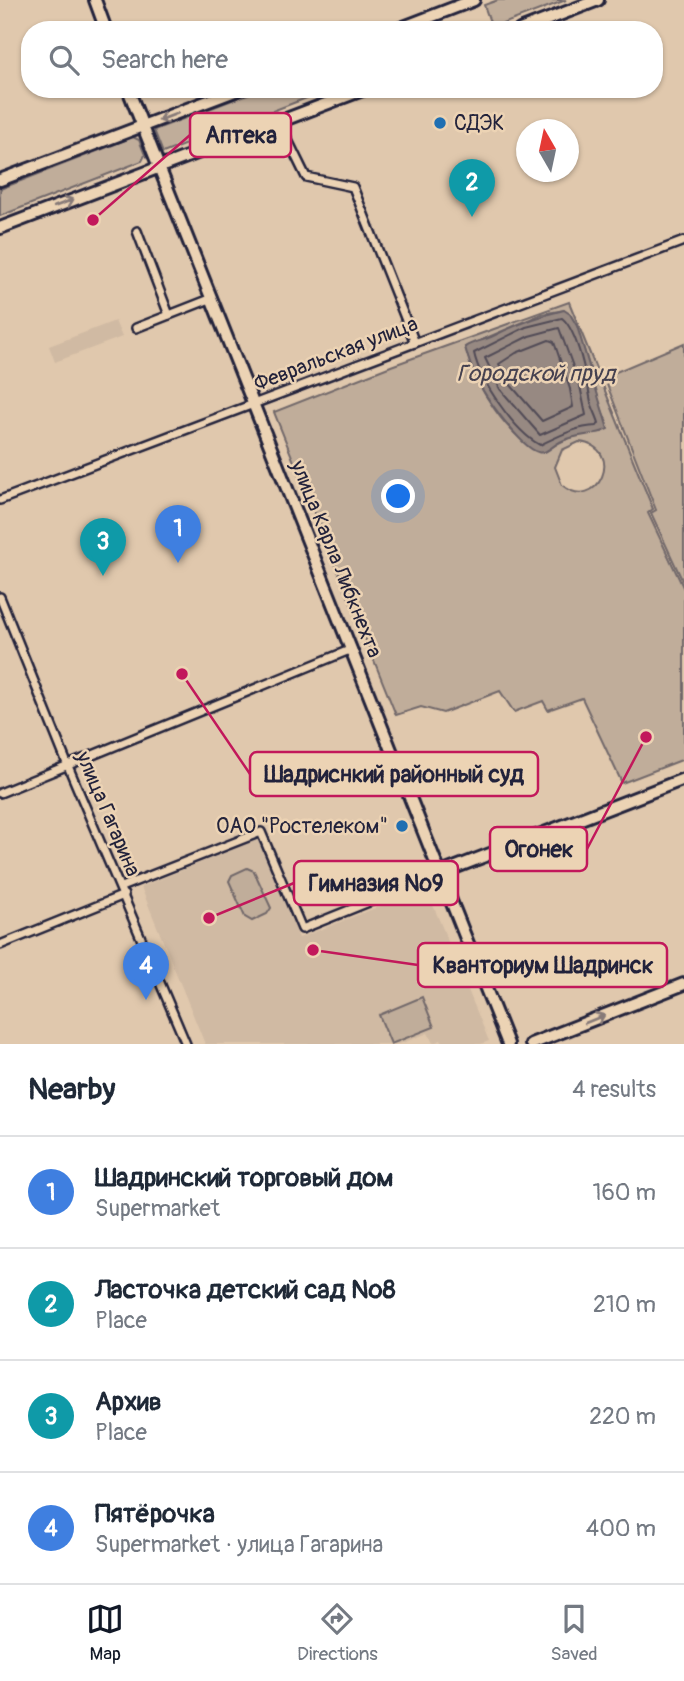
<!DOCTYPE html>
<html lang="en">
<head>
<meta charset="utf-8">
<style>
  body { margin:0; font-family:Pangolin,sans-serif; background:#f2f2f3; color:#1f2937 }
  .compass { position:absolute; left:516px; top:119px; width:63px; height:63px; border-radius:50%; background:#fff; box-shadow:0 2px 5px #0004; rotate:351deg }
  .you { position:absolute; left:399px; top:497px; width:24px; height:24px; margin:-18px; border:5px solid #fff; border-radius:50%; background:#1a73e8; box-shadow:0 0 0 10px #1a73e833 }
  .badge { display:grid; place-items:center; width:46px; height:46px; border-radius:50%; background:#111827; color:#fff; font-size:23px; font-weight:700 }
  .pin { position:absolute; translate:-50% -58px; filter:drop-shadow(0 2px 4px #0008) }
  .pin::after { content:''; position:absolute; top:37px; width:24px; height:21px; background:inherit; clip-path:polygon(0 0,100% 0,50% 100%) }
  .list { margin:0; padding:0; list-style:none }
  h2 { display:flex; justify-content:space-between; align-items:center; height:91px; margin:0; padding:0 28px; font-size:30px }
  h2 small { font-size:23px; font-weight:400; color:#747a83 }
  .list li { display:grid; grid-template-columns:46px 1fr auto; gap:21px; align-items:center; box-sizing:border-box; height:112px; padding:0 28px; border-top:2px solid #e0e1e3 }
  .list b { display:block; font-size:26px; white-space:nowrap }
  .list p { margin:0; font-size:23px; white-space:nowrap; color:#747a83 }
  .list em { font-size:23px; font-style:normal; color:#747a83 }
  .icon { flex:none; width:38px; height:38px; fill:none; stroke:currentColor; stroke-width:2; stroke-linecap:round; stroke-linejoin:round }
  .map { position:relative; flex:none; width:684px; height:1044px; overflow:hidden }
  .search { position:absolute; background:#fff; box-shadow:0 2px 5px #0004; left:21px; right:21px; top:21px; height:77px; display:flex; align-items:center; gap:18px; box-sizing:border-box; padding:0 24px; border-radius:28px; color:#747a83; font-size:26px }
  .sheet { height:539px; background:#fff }
  nav { display:flex; justify-content:space-around; align-items:center; box-sizing:border-box; height:98px; border-top:2px solid #e0e1e3; background:#fff; font-size:19px; color:#747a83 }
  nav a { display:grid; justify-items:center; gap:4px }
  nav .on { color:#111827 }
  .map>svg:first-child { display:block }
</style>
</head>
<body>
<div class="map">
<svg width="684" height="1044" viewBox="0 0 684 1044">
  <rect width="100%" height="100%" fill="#e0c8ad"/>
  <filter id="ink" filterUnits="userSpaceOnUse"><feTurbulence type="fractalNoise" baseFrequency=".0143" numOctaves="2"/><feDisplacementMap in="SourceGraphic" scale="14" xChannelSelector="R" yChannelSelector="G"/><feConvolveMatrix kernelMatrix="1 2 1 2 8 2 1 2 1" color-interpolation-filters="sRGB"/></filter>
  <g filter="url(#ink)">
    <g fill="#d0baa3">
      <path d="M 115,321 L 122,337 L 55,362 L 49,346 Z"/>
      <path d="M 258,839 L 299,938 L 426,888 L 489,1041 L 481,1044 L 443,1044 L 441,1040 L 433,1043 L 428,1033 L 400,1044 L 205,1044 L 141,887 Z"/>
    </g>
    <g fill="#c0ad9a" stroke="#71686a" stroke-width="2" fill-rule="evenodd">
      <path d="M 498,0 L 566,0 L 492,28 L 484,5 Z"/>
      <path d="M 261,89 L 330,89 L 163,153 L 154,130 Z"/>
      <path d="M 133,137 L 139,140 L 145,155 L 142,161 L 0,216 L 0,189 Z"/>
      <path d="M 569,302 L 653,509 L 648,513 L 684,589 L 684,759 L 622,783 L 582,698 L 548,710 L 543,701 L 514,712 L 500,691 L 443,713 L 421,707 L 396,715 L 274,412 L 391,366 ZM 564,310 C 589,343 590,385 607,422 L 602,432 C 580,434 562,438 545,452 C 507,441 475,384 465,347 L 542,314 ZM 579,442 C 627,447 598,515 562,485 L 555,467 L 562,450 Z"/>
      <path d="M 684,343 L 684,584 L 651,513 L 656,510 L 604,377 Z"/>
      <path d="M 247,868 L 254,871 L 271,908 L 267,914 L 252,921 L 245,917 L 229,881 L 232,875 Z"/>
      <path d="M 422,997 L 434,1027 L 391,1044 L 379,1015 Z"/>
    </g>
    <path fill="#978982" stroke="#686066" stroke-width="2" d="M 564,310 L 570,314 L 577,326 L 608,429 C 596,436 577,434 562,441 C 554,444 546,455 538,452 C 521,448 484,395 476,378 C 471,368 468,358 465,347 C 472,342 482,341 491,337 C 515,325 538,316 564,310 Z"/>
    <g fill="none" stroke-linecap="round" stroke-linejoin="round">
      <g stroke="#514b57" stroke-width="2">
        <path d="M 562,318 C 578,331 587,380 591,402 C 593,409 597,416 599,423 L 597,426 C 574,427 559,436 540,445 C 514,431 480,381 474,353 L 526,327 Z"/>
        <path d="M 559,328 L 580,386 L 586,415 L 540,435 L 500,389 L 485,358 L 529,336 Z"/>
        <path d="M 549,340 L 554,342 L 570,389 L 573,407 L 542,421 L 509,383 L 499,364 L 516,353 Z"/>
      </g>
      <g stroke="#22223b" stroke-width="12">
        <g id="street">
          <path d="M 279,122 L 306,177 L 353,187 L 415,343"/>
          <path d="M 137,231 L 169,315"/>
          <path d="M 136,328 L 210,299"/>
          <path d="M 0,500 L 684,241"/>
          <path d="M 0,597 L 68,766 L 186,1044"/>
          <path d="M 0,793 L 352,649"/>
          <path d="M 121,887 L 261,832 L 302,929 L 441,873"/>
          <path d="M 0,945 L 124,895"/>
        </g>
      </g>
      <g stroke="#22223b" stroke-width="16">
        <g id="secondary">
          <path d="M 95,0 L 106,30"/>
          <path d="M 396,30 L 474,0"/>
          <path d="M 520,30 L 598,0"/>
          <path d="M 128,89 L 508,1044"/>
          <path d="M 0,180 L 240,89"/>
          <path d="M 0,228 L 365,89"/>
          <path d="M 441,873 L 684,779"/>
          <path d="M 531,1044 L 684,984"/>
        </g>
      </g>
      <use href="#street" stroke="#ecd3b4" stroke-width="7"/>
      <use href="#secondary" stroke="#ecd3b4" stroke-width="10"/>
    </g>
    <defs><path id="oneway-shaft" d="M-6 0H5M1.5-3L5.5 0L1.5 3" fill="none" stroke-width="1.6" stroke-linecap="round" stroke-linejoin="round" transform="scale(1.75)"/></defs>
    <g stroke="#877a78">
      <use href="#oneway-shaft" transform="translate(168 117) rotate(159)"/>
      <use href="#oneway-shaft" transform="translate(64 203) rotate(-21)"/>
      <use href="#oneway-shaft" transform="translate(595 1019) rotate(-22)"/>
    </g>
  </g>
  <g fill="#1f6fb2" stroke="#ecd3b4" stroke-width="2.5">
    <circle cx="440" cy="123" r="7"/>
    <circle cx="402" cy="826" r="7"/>
  </g>
  <g text-anchor="middle" dominant-baseline="central" stroke-width="5" stroke-linejoin="round" paint-order="stroke">
    <g font-size="21" fill="#22223b" stroke="#ecd3b4" text-anchor="start">
      <text x="454" y="123">СДЭК</text>
      <text x="388" y="826" text-anchor="end">ОАО "Ростелеком"</text>
    </g>
    <g font-size="21" fill="#22223b" stroke="#ecd3b4">
      <text transform="translate(336 354) rotate(-21)">Февральская улица</text>
      <text transform="translate(336 559) rotate(68)">улица Карла Либкнехта</text>
      <text transform="translate(108 814) rotate(67)">улица Гагарина</text>
    </g>
    <g font-size="23" font-style="italic" fill="#454150" stroke="#ecd3b4">
      <text x="536" y="373">Городской пруд</text>
    </g>
  </g>
  <path fill="none" stroke="#c2185b" stroke-width="2.5" d="M93 220L190 135M182 674L250 774M646 737L587 849M209 918L294 883M313 950L418 965"/>
  <g fill="#c2185b" stroke="#ecd3b4" stroke-width="2.5">
    <circle cx="93" cy="220" r="7"/>
    <circle cx="182" cy="674" r="7"/>
    <circle cx="646" cy="737" r="7"/>
    <circle cx="209" cy="918" r="7"/>
    <circle cx="313" cy="950" r="7"/>
  </g>
  <g fill="#ecd3b4" stroke="#c2185b" stroke-width="2.5">
    <rect x="190" y="113" width="101" height="44" rx="7"/>
    <rect x="250" y="752" width="288" height="44" rx="7"/>
    <rect x="490" y="827" width="97" height="44" rx="7"/>
    <rect x="294" y="861" width="164" height="44" rx="7"/>
    <rect x="418" y="943" width="249" height="44" rx="7"/>
  </g>
  <g font-size="23" text-anchor="middle" font-weight="bold" fill="#22223b">
    <text x="241" y="143">Аптека</text>
    <text x="394" y="782">Шадриснкий районный суд</text>
    <text x="539" y="857">Огонек</text>
    <text x="376" y="891">Гимназия №9</text>
    <text x="543" y="973">Кванториум Шадринск</text>
  </g>
</svg>
<svg class="compass" viewBox="-18 -18 36 36"><path d="M0-13l5 13h-10z" fill="#e53935"/><path d="M0 13l5-13h-10z" fill="#747a83"/></svg>
<div class="you"></div>
<div class="pin badge" style="left:178px;top:563px;background:#3f7fe0">1</div>
<div class="pin badge" style="left:472px;top:217px;background:#0f9aa8">2</div>
<div class="pin badge" style="left:103px;top:576px;background:#0f9aa8">3</div>
<div class="pin badge" style="left:146px;top:1000px;background:#3f7fe0">4</div>
<div class="search"><svg class="icon" aria-label="search" viewBox="0 0 24 24"><circle cx="10" cy="10" r="6"/><path d="M15 15l6 6"/></svg>Search here</div>
</div>
<section class="sheet">
<h2>Nearby<small>4 results</small></h2>
<ul class="list">
<li><span class="badge" style="background:#3f7fe0">1</span><div><b>Шадринский торговый дом</b><p>Supermarket</p></div><em>160 m</em></li>
<li><span class="badge" style="background:#0f9aa8">2</span><div><b>Ласточка детский сад №8</b><p>Place</p></div><em>210 m</em></li>
<li><span class="badge" style="background:#0f9aa8">3</span><div><b>Архив</b><p>Place</p></div><em>220 m</em></li>
<li><span class="badge" style="background:#3f7fe0">4</span><div><b>Пятёрочка</b><p>Supermarket · улица Гагарина</p></div><em>400 m</em></li>
</ul>
</section>
<nav>
<a class="on"><svg class="icon" aria-label="map" viewBox="0 0 24 24"><path d="M3 6l6-2 6 2 6-2v14l-6 2-6-2-6 2zM9 4v14M15 6v14"/></svg>Map</a>
<a><svg class="icon" aria-label="directions" viewBox="0 0 24 24"><path d="M12 3l9 9-9 9-9-9zM9 14v-3h6M13 9l2 2-2 2"/></svg>Directions</a>
<a><svg class="icon" aria-label="saved" viewBox="0 0 24 24"><path d="M7 4h10v16l-5-4-5 4z"/></svg>Saved</a>
</nav>
</body>
</html>
